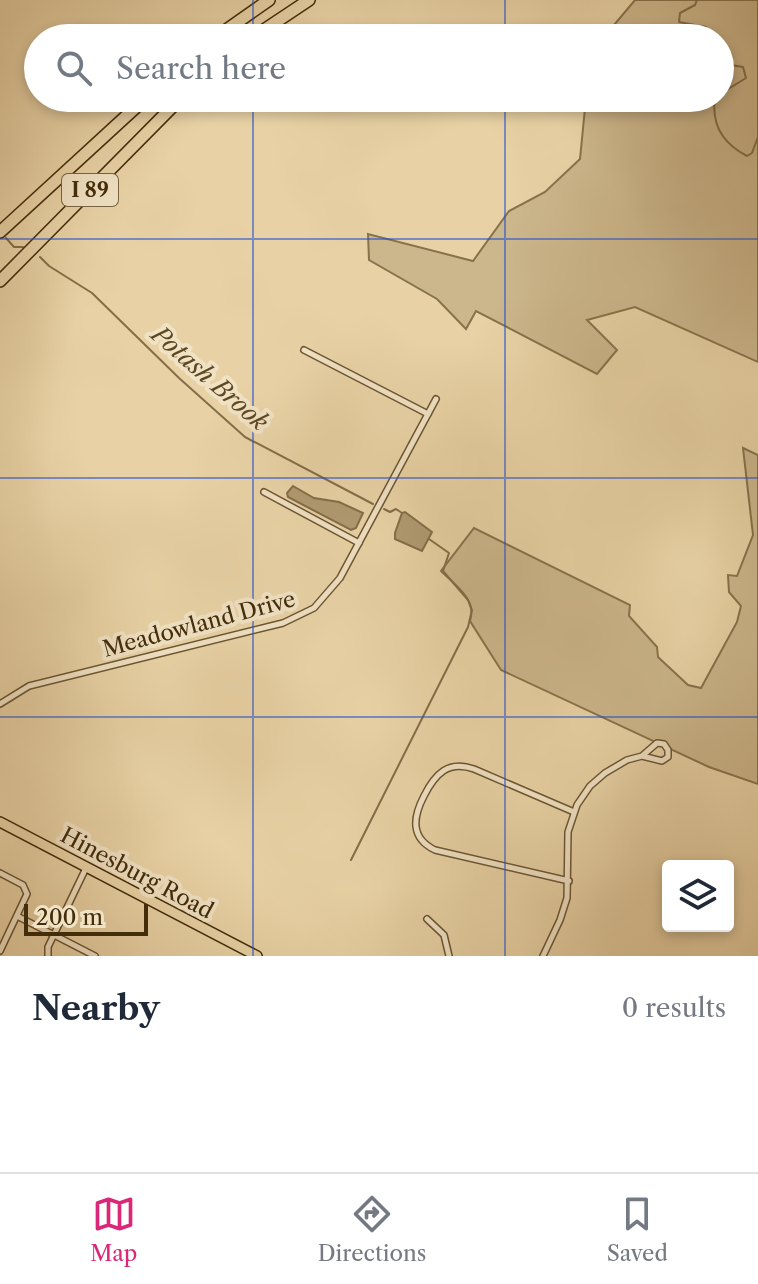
<!DOCTYPE html>
<html lang="en">
<head>
<meta charset="utf-8">
<style>
  body { margin:0; font-family:"Libre Caslon Text",serif; background:#f6f6f7; color:#1f2937 }
  .controls { position:absolute; right:24px; bottom:24px; display:grid; overflow:hidden; border-radius:8px; box-shadow:0 4px 12px #0003 }
  .controls button { width:72px; height:72px; display:grid; place-items:center; padding:0; border:0; border-bottom:2px solid #e0e1e3; background:#fff; color:#1f2937; font:40px sans-serif }
  .scale { position:absolute; left:24px; bottom:20px; width:124px; box-sizing:border-box; padding-left:8px; border:4px solid #432d0b; border-top:0; font-size:22px; line-height:28px; white-space:nowrap; color:#432d0b; -webkit-text-stroke:6px #f0e2c4; paint-order:stroke }
  .list { margin:0; padding:0; list-style:none }
  h2 { display:flex; justify-content:space-between; align-items:center; height:104px; margin:0; padding:0 32px; font-size:34px }
  h2 small { font-size:26px; font-weight:400; color:#747a83 }
  .icon { flex:none; width:44px; height:44px; fill:none; stroke:currentColor; stroke-width:2; stroke-linecap:round; stroke-linejoin:round }
  .map { position:relative; flex:none; width:758px; height:956px; overflow:hidden }
  .search { position:absolute; background:#fff; box-shadow:0 4px 12px #0003; left:24px; right:24px; top:24px; height:88px; display:flex; align-items:center; gap:20px; box-sizing:border-box; padding:0 28px; border-radius:44px; color:#747a83; font-size:30px }
  .sheet { height:216px; background:#fff }
  nav { display:flex; justify-content:space-around; align-items:center; box-sizing:border-box; height:112px; border-top:2px solid #e0e1e3; background:#fff; font-size:22px; color:#747a83 }
  nav a { display:grid; justify-items:center; gap:4px }
  nav .on { color:#db2777 }
  .map>svg:first-child { display:block }
</style>
</head>
<body>
<div class="map">
<svg width="758" height="956" viewBox="0 0 758 956">
  <rect width="100%" height="100%" fill="#e8d2a5"/>
  <filter id="stains"><feTurbulence type="fractalNoise" baseFrequency=".0025" numOctaves="4"/><feColorMatrix values="0 0 0 0 .2 0 0 0 0 .09 0 0 0 0 .02 0 0 0 .5 -.17"/></filter>
  <radialGradient id="worn" r=".72"><stop offset=".6" stop-color="#630" stop-opacity="0"/><stop offset="1" stop-color="#630" stop-opacity=".3"/></radialGradient>
  <g fill="#ccb68b" stroke="#88724b" stroke-width="2">
    <path d="M 635,0 L 758,0 L 758,362 L 635,307 L 587,320 L 617,350 L 597,374 L 476,311 L 466,329 L 437,299 L 369,260 L 368,234 L 473,261 L 509,211 L 545,192 L 580,159 L 586,98 L 720,98 L 720,38 L 603,38 Z"/>
    <path d="M 743,448 L 758,455 L 758,784 L 709,767 L 501,670 L 470,621 C 477,599 456,586 441,571 L 474,528 L 630,605 L 629,616 L 657,647 L 658,657 L 688,685 L 701,688 L 737,622 L 741,606 L 729,592 L 728,575 L 737,576 L 753,535 Z"/>
  </g>
  <g fill="#b09a71" stroke="#846e48" stroke-width="2">
    <path d="M 293,486 L 314,498 L 339,502 L 363,513 L 356,528 L 351,530 L 288,497 L 287,493 Z"/>
    <path d="M 405,512 L 432,532 L 422,551 L 395,539 L 395,533 L 402,513 Z"/>
  </g>
  <g fill="none" stroke-linecap="round" stroke-linejoin="round">
    <g stroke="#846e48" stroke-width="2">
      <path d="M 697,0 L 695,5 L 680,13 L 679,22 L 706,27 L 707,38"/>
      <path d="M 720,67 L 731,65 L 743,67 L 746,78 L 720,94"/>
      <path d="M 715,98 C 711,125 724,144 747,156 L 752,153 L 758,137"/>
      <path d="M 6,238 L 14,247 L 23,247"/>
      <path d="M 40,257 L 49,266 L 92,293 L 179,378 L 245,437 L 373,504"/>
      <path d="M 384,509 L 390,512 L 396,509 L 402,513"/>
      <path d="M 351,860 L 468,627 L 472,610 L 468,600 L 443,571 L 449,553 L 429,539"/>
    </g>
    <g stroke="#6c5632" stroke-width="8">
      <g id="minor">
        <path d="M 304,350 L 428,414"/>
        <path d="M 264,492 L 359,543"/>
        <path d="M 0,704 L 29,686 L 283,623 L 314,608 L 340,578 L 436,399"/>
        <path d="M 0,873 L 23,885 L 27,894 L 0,951"/>
        <path d="M 569,881 L 435,850 C 410,838 413,817 424,796 C 435,774 448,760 474,769 L 574,812"/>
        <path d="M 17,916 L 95,956"/>
        <path d="M 427,919 L 444,935 L 449,956"/>
        <path d="M 48,956 L 48,947 L 86,868"/>
        <path d="M 543,956 L 560,920 L 567,898 L 568,832 L 577,805 L 590,786 L 605,773 L 627,760 L 642,756 L 657,743 L 664,744 L 668,750 L 668,757 L 662,761 L 642,756"/>
      </g>
    </g>
    <g stroke="#432d0b" stroke-width="12">
      <path id="primary" d="M 0,822 L 257,956"/>
    </g>
    <g stroke="#432d0b" stroke-width="14">
      <g id="motorway">
        <path d="M 215,38 L 269,0"/>
        <path d="M 252,38 L 309,0"/>
        <path d="M 0,232 L 146,98"/>
        <path d="M 0,281 L 181,98"/>
      </g>
    </g>
    <use href="#minor" stroke="#f0e2c4" stroke-width="5"/>
    <use href="#primary" stroke="#e8d2a5" stroke-width="9"/>
    <use href="#motorway" stroke="#e8d2a5" stroke-width="11"/>
  </g>
  <path fill="none" stroke="#1d4ed8" stroke-width="2" stroke-opacity="0.55" d="M 253,0 L 253,38M 505,0 L 505,38M 253,98 L 253,956M 505,98 L 505,956M 0,239 L 758,239M 0,478 L 758,478M 0,717 L 758,717"/>
  <g text-anchor="middle" dominant-baseline="central" stroke-width="8" stroke-linejoin="round" paint-order="stroke">
    <rect fill="#f0e2c4" stroke="#776342" stroke-width="2" x="62" y="174" width="56" height="32" rx="6"/>
    <g font-size="20" font-weight="bold" fill="#432d0b">
      <text x="90" y="190">I 89</text>
    </g>
    <g font-size="22" fill="#432d0b" stroke="#f0e2c4">
      <text transform="translate(199 624) rotate(-15)">Meadowland Drive</text>
      <text transform="translate(137 873) rotate(28)">Hinesburg Road</text>
    </g>
    <g font-size="24" font-style="italic" fill="#5e4824" stroke="#f0e2c4">
      <text transform="translate(210 378) rotate(41)">Potash Brook</text>
    </g>
  </g>
  <rect width="100%" height="100%" filter="url(#stains)"/>
  <rect width="100%" height="100%" fill="url(#worn)"/>
</svg>
<div class="controls">
<button><svg class="icon" aria-label="layers" viewBox="0 0 24 24"><path d="M12 4l9 5-9 5-9-5zM3 14l9 5 9-5"/></svg></button>
</div>
<div class="scale">200 m</div>
<div class="search"><svg class="icon" aria-label="search" viewBox="0 0 24 24"><circle cx="10" cy="10" r="6"/><path d="M15 15l6 6"/></svg>Search here</div>
</div>
<section class="sheet">
<h2>Nearby<small>0 results</small></h2>
<ul class="list">
</ul>
</section>
<nav>
<a class="on"><svg class="icon" aria-label="map" viewBox="0 0 24 24"><path d="M3 6l6-2 6 2 6-2v14l-6 2-6-2-6 2zM9 4v14M15 6v14"/></svg>Map</a>
<a><svg class="icon" aria-label="directions" viewBox="0 0 24 24"><path d="M12 3l9 9-9 9-9-9zM9 14v-3h6M13 9l2 2-2 2"/></svg>Directions</a>
<a><svg class="icon" aria-label="saved" viewBox="0 0 24 24"><path d="M7 4h10v16l-5-4-5 4z"/></svg>Saved</a>
</nav>
</body>
</html>
